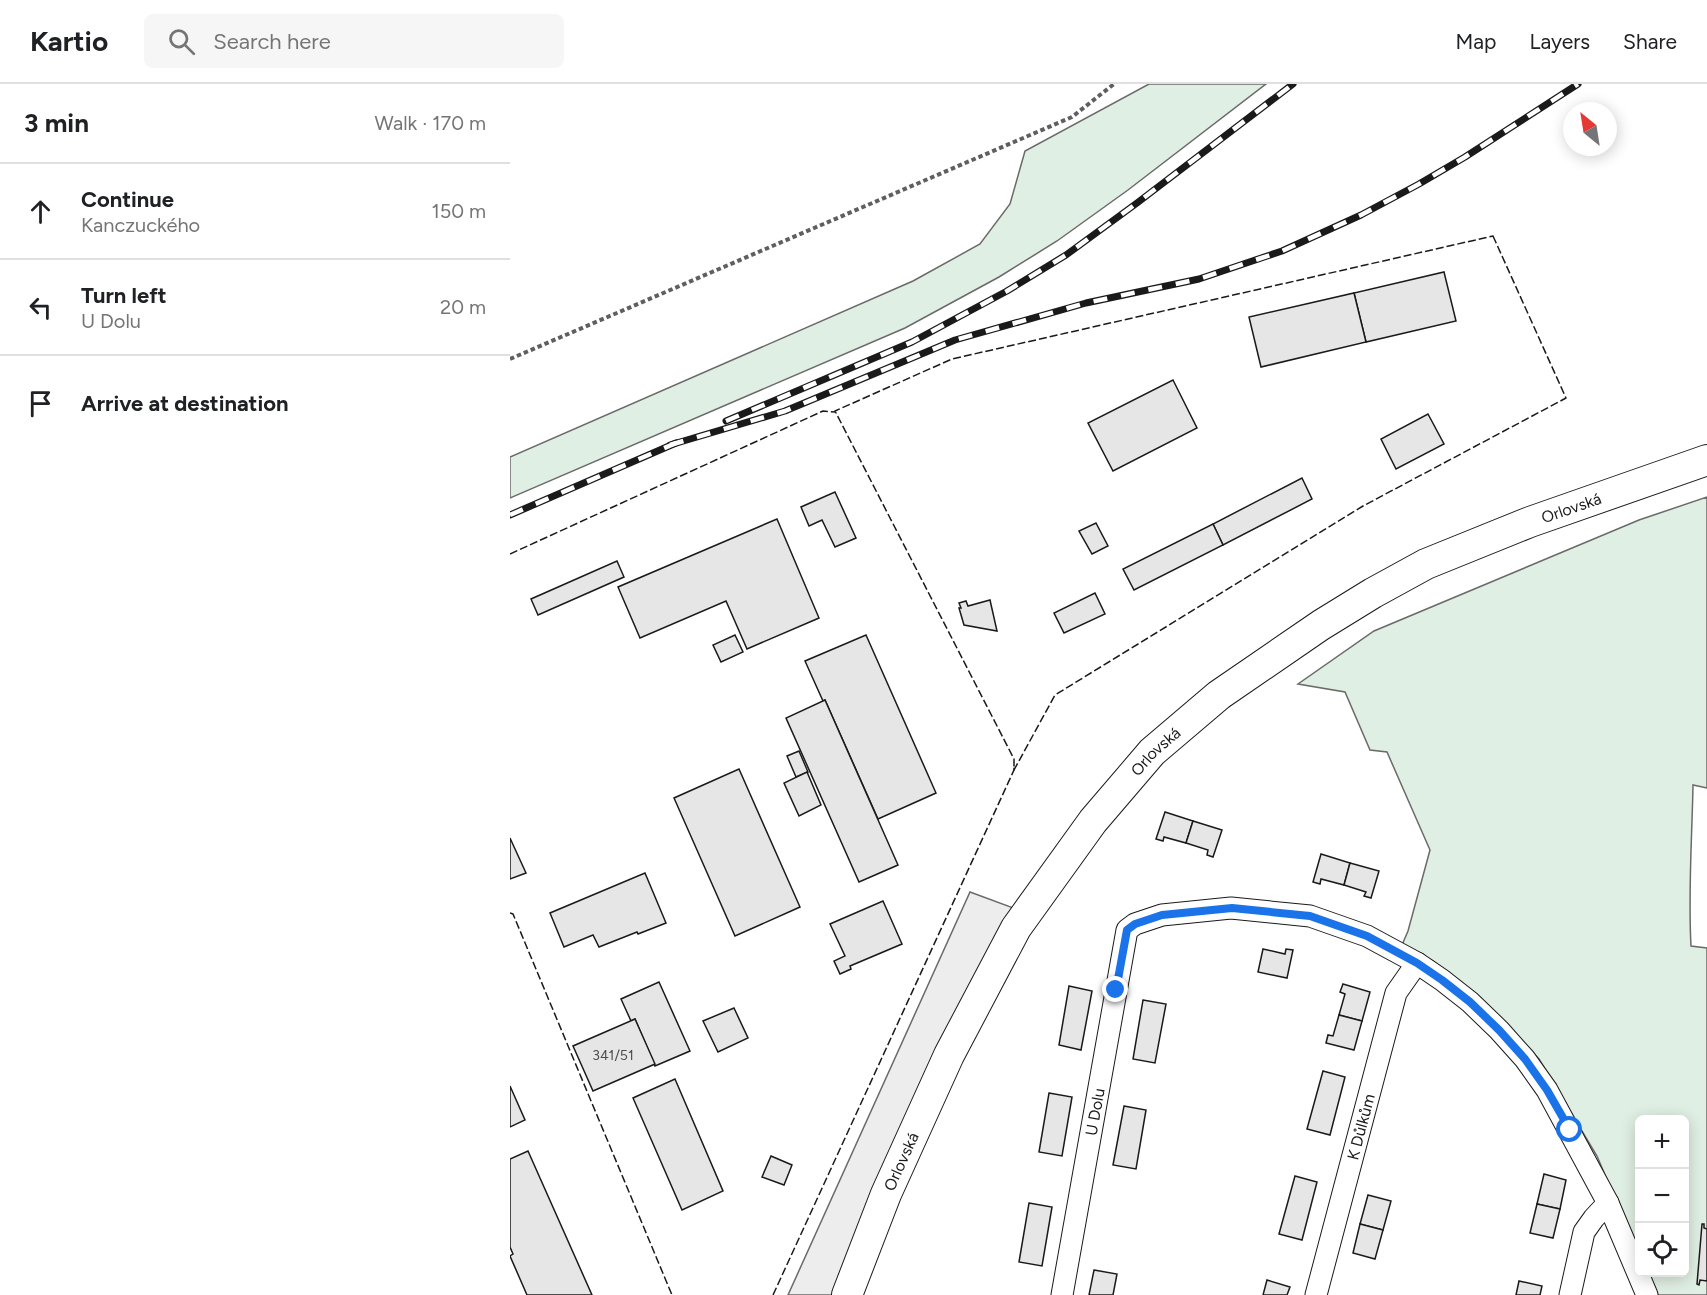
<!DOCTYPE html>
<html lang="en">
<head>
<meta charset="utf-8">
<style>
  body { margin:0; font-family:Figtree,sans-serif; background:#f6f6f6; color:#202124 }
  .controls { position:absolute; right:18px; bottom:18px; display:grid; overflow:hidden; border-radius:9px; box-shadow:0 3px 15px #0003 }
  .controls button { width:54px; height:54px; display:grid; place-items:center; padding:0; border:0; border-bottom:2px solid #e0e0e0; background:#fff; color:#202124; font:30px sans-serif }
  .compass { position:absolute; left:1053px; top:18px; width:54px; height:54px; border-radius:50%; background:#fff; box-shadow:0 3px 15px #0003; rotate:330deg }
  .stop { position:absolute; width:18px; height:18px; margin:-14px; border:4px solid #1a73e8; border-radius:50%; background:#fff }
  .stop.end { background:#1a73e8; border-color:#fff; box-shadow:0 2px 6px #0008 }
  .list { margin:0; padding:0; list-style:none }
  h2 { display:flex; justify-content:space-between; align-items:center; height:78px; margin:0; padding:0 24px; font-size:26px }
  h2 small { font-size:20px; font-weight:400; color:#757577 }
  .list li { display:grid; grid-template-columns:39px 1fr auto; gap:18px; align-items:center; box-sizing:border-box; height:96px; padding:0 24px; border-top:2px solid #e0e0e0 }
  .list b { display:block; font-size:22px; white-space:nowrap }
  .list p { margin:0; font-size:20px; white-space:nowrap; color:#757577 }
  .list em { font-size:20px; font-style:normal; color:#757577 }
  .icon { flex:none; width:33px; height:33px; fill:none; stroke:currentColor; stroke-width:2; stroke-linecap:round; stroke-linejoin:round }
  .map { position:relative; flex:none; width:1197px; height:1211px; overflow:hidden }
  header { display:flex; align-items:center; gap:36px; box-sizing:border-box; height:84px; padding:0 30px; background:#fff; border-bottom:2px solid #e0e0e0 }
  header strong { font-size:28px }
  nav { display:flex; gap:33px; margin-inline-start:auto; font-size:21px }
  .search { width:420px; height:54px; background:#f6f6f6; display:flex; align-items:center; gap:15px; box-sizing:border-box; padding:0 21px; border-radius:9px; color:#757577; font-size:22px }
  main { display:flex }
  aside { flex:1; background:#fff }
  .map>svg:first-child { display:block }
</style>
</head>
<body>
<header>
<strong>Kartio</strong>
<div class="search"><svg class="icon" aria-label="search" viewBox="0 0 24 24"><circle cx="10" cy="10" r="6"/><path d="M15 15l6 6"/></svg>Search here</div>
<nav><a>Map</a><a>Layers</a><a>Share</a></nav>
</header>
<main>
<aside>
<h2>3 min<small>Walk · 170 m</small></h2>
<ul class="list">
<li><svg class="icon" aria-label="ahead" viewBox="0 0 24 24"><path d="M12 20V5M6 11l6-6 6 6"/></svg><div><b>Continue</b><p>Kanczuckého</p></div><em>150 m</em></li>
<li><svg class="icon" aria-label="left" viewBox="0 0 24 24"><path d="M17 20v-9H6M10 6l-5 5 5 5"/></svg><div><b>Turn left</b><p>U Dolu</p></div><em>20 m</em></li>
<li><svg class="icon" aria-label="arrive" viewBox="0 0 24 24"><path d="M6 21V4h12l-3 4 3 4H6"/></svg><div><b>Arrive at destination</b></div></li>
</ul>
</aside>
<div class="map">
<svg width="1197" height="1211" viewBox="0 0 1197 1211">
  <rect width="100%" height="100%" fill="#fff"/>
  <g fill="#e0efe3" stroke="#6a6a6a" stroke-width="1.5">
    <path d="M 639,0 L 756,0 L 618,106 L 547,157 L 489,193 L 395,244 L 0,414 L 0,373 L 403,197 L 470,160 L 500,120 L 515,67 Z"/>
    <path d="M 1197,413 L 1197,704 L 1183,701 C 1182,755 1178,809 1181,862 L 1197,864 L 1197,1211 L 1147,1211 L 1137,1189 L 1174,1188 L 1174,1036 L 1130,1036 L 1129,1171 L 1087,1072 L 1029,975 L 966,911 L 923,877 L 892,861 L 898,847 L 920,766 L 877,668 L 860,666 L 835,608 L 788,600 L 864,547 L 1129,436 Z"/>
  </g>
  <path fill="#ededed" stroke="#6a6a6a" stroke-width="1.5" d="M 460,808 L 517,829 L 337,1211 L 278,1211 Z"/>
  <g fill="#e6e6e6" stroke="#1a1a1a" stroke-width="1.5">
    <path d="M 934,188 L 946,237 L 856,258 L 844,209 Z"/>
    <path d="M 844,209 L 856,258 L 751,283 L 739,233 Z"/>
    <path d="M 663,296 L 687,344 L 603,387 L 578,339 Z"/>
    <path d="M 918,330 L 934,360 L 886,385 L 871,355 Z"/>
    <path d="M 792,394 L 802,415 L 713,461 L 703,440 Z"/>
    <path d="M 325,408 L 346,454 L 325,463 L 312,436 L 299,442 L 291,423 Z"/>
    <path d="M 267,435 L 309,534 L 237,565 L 216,517 L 130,554 L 108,503 Z"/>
    <path d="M 586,439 L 598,462 L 582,470 L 569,447 Z"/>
    <path d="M 703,440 L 713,461 L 624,506 L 613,485 Z"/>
    <path d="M 107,477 L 114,493 L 28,531 L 21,515 Z"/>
    <path d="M 585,509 L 595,530 L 554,549 L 544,529 Z"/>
    <path d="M 480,516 L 487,547 L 454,541 L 449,524 L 451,524 L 449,519 L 456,517 L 458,522 Z"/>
    <path d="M 225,551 L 233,568 L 211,578 L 203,561 Z"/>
    <path d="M 356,551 L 426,709 L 368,735 L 315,616 L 313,617 L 295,577 Z"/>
    <path d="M 315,616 L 388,781 L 349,798 L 276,634 Z"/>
    <path d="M 289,667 L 298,688 L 286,693 L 277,672 Z"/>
    <path d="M 229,685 L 290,823 L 225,852 L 164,714 Z"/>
    <path d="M 297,688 L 311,721 L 289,732 L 274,699 Z"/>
    <path d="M 655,728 L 683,737 L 676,759 L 654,753 L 653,757 L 646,755 Z"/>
    <path d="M 683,737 L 712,746 L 703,773 L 697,771 L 698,766 L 676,759 Z"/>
    <path d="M 0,754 L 16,789 L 0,795 Z"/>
    <path d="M 811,770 L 840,779 L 834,801 L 811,795 L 810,800 L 803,798 Z"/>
    <path d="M 840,779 L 869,787 L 861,814 L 854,812 L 856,808 L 834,801 Z"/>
    <path d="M 135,789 L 156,839 L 128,850 L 127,848 L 89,863 L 83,851 L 54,863 L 40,829 Z"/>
    <path d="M 373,817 L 392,860 L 340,882 L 341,885 L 330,890 L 324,877 L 335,872 L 320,840 Z"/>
    <path d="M 753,865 L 775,870 L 776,865 L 783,866 L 777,894 L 748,888 Z"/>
    <path d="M 149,898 L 180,967 L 145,982 L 125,935 L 121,937 L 111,915 Z"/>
    <path d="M 833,900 L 860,908 L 852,937 L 829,931 L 835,910 L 830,908 Z"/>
    <path d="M 559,902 L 582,907 L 571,966 L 549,961 Z"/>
    <path d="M 633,916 L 656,920 L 645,979 L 623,975 Z"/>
    <path d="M 224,924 L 238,954 L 208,968 L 193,937 Z"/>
    <path d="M 829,931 L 852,937 L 844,966 L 816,959 L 818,951 L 823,952 Z"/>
    <path d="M 125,935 L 145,980 L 83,1007 L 63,962 Z"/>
    <path d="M 813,987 L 835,993 L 820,1051 L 797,1045 Z"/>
    <path d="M 165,995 L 213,1107 L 172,1126 L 123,1014 Z"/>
    <path d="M 0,1002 L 15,1036 L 0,1043 Z"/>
    <path d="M 539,1009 L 562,1013 L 552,1072 L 529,1068 Z"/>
    <path d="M 614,1022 L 636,1026 L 626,1085 L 603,1081 Z"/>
    <path d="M 18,1067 L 82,1211 L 17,1211 L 0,1172 L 3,1170 L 0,1163 L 0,1075 Z"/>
    <path d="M 261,1072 L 282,1081 L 274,1101 L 252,1093 Z"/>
    <path d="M 1034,1090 L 1056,1096 L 1050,1125 L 1027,1120 Z"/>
    <path d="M 785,1092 L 807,1098 L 792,1156 L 769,1150 Z"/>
    <path d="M 858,1111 L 881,1117 L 873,1146 L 850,1140 Z"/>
    <path d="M 519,1119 L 542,1123 L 532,1182 L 509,1178 Z"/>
    <path d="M 1027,1120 L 1050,1125 L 1043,1154 L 1020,1149 Z"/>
    <path d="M 850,1140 L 873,1146 L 865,1175 L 843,1169 Z"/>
    <path d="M 1192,1140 L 1194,1140 L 1194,1144 L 1197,1145 L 1197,1197 L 1190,1196 L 1189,1201 L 1187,1200 Z"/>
    <path d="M 584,1186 L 607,1190 L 603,1211 L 579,1211 Z"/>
    <path d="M 757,1196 L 780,1203 L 777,1211 L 753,1211 Z"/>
    <path d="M 1009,1197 L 1032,1202 L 1030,1211 L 1006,1211 Z"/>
  </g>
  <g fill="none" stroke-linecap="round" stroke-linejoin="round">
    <g stroke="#1a1a1a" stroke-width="23">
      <g id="street">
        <path id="s1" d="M 552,1211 L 617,846 L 625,840 L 652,831 L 721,824 L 800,832 L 857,852 L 907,879 L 932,896 L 960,918 L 989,946 L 1015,975 L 1037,1006 L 1098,1119 L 1137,1211"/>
        <path id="s2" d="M 806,1211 L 886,909 L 907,879"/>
        <path d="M 1060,1211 L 1074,1148 L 1084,1134 L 1098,1119"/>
      </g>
    </g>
    <g stroke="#1a1a1a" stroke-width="32">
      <g id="secondary">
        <path id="s3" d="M 337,1211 L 376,1110 L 439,971 L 506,844 L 583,737 L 642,668 L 709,611 L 811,541 L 863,509 L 916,480 L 1020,438 L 1197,376"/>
      </g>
    </g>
    <path stroke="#5f5f5f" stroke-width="4" stroke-dasharray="4.5 3" stroke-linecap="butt" d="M 0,275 L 562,33 L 604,0"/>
    <use href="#street" stroke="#fff" stroke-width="21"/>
    <use href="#secondary" stroke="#fff" stroke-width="30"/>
    <g stroke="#1a1a1a" stroke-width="7">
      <g id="rail">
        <path d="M 216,337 L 402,258 L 497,207 L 556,171 L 627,119 L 783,0"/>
        <path d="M 160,361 L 275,327 L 445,256 L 576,219 L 689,195 L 772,167 L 851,131 L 909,100 L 955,73 L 1068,0"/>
        <path d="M 0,431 L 166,359"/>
      </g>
    </g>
    <use href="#rail" stroke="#fff" stroke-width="4.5" stroke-dasharray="14" stroke-linecap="butt"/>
    <g stroke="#1a1a1a" stroke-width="1.5" stroke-dasharray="8 3" stroke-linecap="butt">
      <path d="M 983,152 L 1056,314 L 853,422 L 545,611 L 504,686 L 504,675 L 325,327 L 442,275 Z"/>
      <path d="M 0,470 L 313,327 L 325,328"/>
      <path d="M 0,829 L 3,830 L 162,1211"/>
      <path d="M 263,1211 L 504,686 L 504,683"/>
    </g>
  </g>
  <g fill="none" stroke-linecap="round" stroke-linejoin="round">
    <path stroke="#1a73e8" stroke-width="8" d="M 606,906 L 617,846 L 625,840 L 652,831 L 722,824 L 800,832 L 857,852 L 907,879 L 932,896 L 960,918 L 989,946 L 1015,975 L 1037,1006 L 1060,1046"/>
  </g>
  <g text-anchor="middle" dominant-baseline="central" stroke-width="4.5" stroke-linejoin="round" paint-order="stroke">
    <g font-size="14" fill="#4d4d4d">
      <text x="103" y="971">341/51</text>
    </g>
    <g font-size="16" fill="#1a1a1a" stroke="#fff">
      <text stroke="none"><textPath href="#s3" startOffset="1116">Orlovská</textPath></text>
      <text stroke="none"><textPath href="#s3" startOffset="630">Orlovská</textPath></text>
      <text stroke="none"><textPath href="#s1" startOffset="186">U Dolu</textPath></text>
      <text stroke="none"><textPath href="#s2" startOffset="174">K Důlkům</textPath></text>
      <text stroke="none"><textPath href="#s3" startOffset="144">Orlovská</textPath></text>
    </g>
  </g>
</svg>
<div class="controls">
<button>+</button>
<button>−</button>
<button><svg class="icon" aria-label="locate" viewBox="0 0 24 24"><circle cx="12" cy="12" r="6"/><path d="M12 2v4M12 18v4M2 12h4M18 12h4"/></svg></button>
</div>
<svg class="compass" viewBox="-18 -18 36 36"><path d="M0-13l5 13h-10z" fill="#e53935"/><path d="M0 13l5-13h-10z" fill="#757577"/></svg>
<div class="stop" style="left:1060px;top:1046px"></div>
<div class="stop end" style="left:606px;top:906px"></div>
</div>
</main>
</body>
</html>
